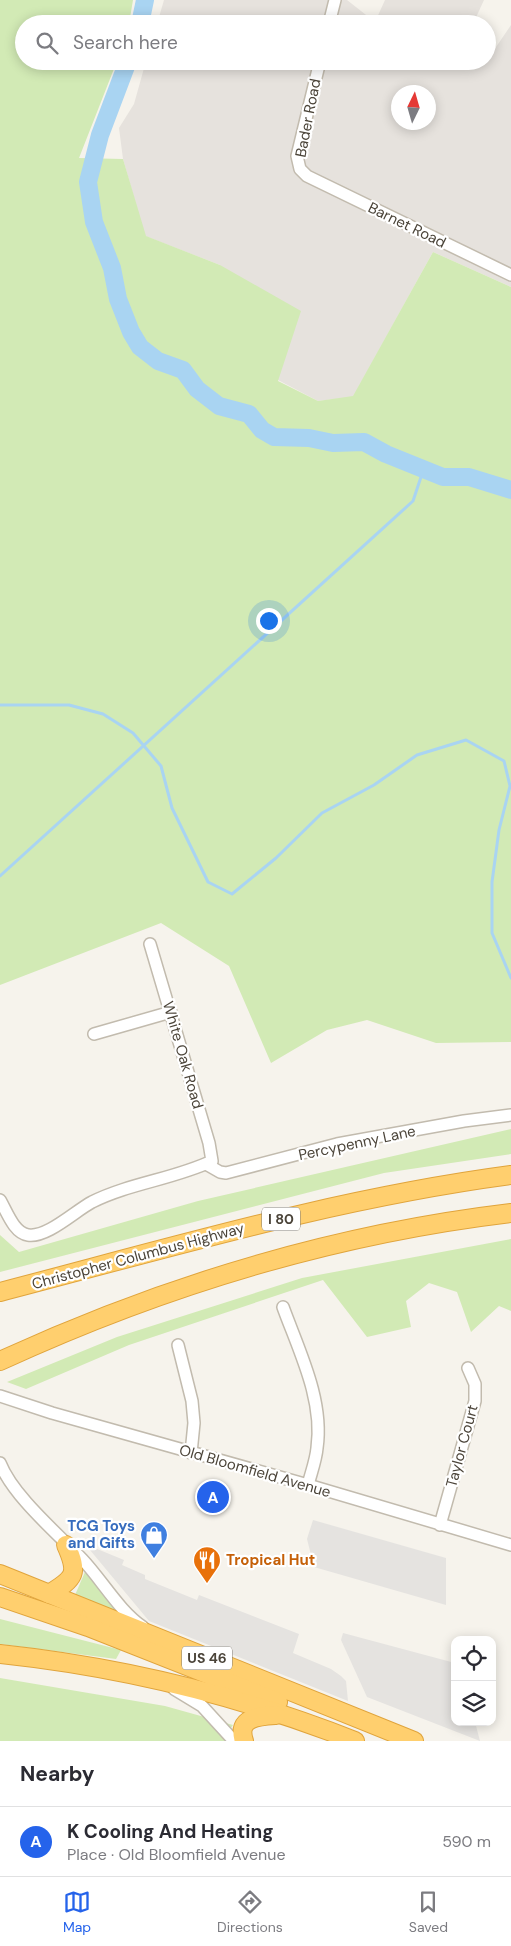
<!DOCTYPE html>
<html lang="en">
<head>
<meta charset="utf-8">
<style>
  body { margin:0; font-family:"DM Sans",sans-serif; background:#f7f7f7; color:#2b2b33 }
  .controls { position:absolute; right:15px; bottom:15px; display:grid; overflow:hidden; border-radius:10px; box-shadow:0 2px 12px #0003 }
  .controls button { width:45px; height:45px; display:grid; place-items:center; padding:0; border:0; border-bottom:1px solid #e1e1e2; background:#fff; color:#2b2b33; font:25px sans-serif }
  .compass { position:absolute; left:391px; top:85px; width:45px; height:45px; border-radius:50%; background:#fff; box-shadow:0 2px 12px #0003; rotate:5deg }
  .you { position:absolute; left:268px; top:620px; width:18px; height:18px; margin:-12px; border:4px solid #fff; border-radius:50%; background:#1a73e8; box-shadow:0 0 0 8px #1a73e833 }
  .badge { display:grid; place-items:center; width:32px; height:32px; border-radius:50%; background:#2563eb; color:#fff; font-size:16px; font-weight:700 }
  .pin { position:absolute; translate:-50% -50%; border:2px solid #fff; box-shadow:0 1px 5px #0006 }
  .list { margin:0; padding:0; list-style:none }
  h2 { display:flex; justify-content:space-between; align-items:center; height:65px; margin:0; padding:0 20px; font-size:21px }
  h2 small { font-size:16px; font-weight:400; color:#7c7c81 }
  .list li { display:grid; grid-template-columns:32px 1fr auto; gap:15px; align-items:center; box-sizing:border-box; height:70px; padding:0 20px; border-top:1px solid #e1e1e2 }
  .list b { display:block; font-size:19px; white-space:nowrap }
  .list p { margin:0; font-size:16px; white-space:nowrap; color:#7c7c81 }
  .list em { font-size:16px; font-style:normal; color:#7c7c81 }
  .icon { flex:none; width:28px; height:28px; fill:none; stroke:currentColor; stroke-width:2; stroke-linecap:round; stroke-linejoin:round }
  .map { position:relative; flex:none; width:511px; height:1741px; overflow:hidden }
  .search { position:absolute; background:#fff; box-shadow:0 2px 12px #0003; left:15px; right:15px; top:15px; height:55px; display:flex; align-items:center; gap:12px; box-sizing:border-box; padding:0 18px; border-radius:28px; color:#7c7c81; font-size:19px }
  .sheet { height:135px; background:#fff }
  nav { display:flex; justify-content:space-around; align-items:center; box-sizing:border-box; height:70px; border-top:1px solid #e1e1e2; background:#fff; font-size:14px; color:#7c7c81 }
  nav a { display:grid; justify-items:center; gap:2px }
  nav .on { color:#2563eb }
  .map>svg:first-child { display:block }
</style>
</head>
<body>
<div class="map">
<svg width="511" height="1741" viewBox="0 0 511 1741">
  <rect width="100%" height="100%" fill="#f6f3ec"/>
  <g fill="#e6e2dd" fill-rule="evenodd">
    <path d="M 164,0 L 347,0 L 375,22 L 385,0 L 484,0 L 473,24 L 157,24 Z"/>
    <path d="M 511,25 L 511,287 L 433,252 L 353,397 L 318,401 L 278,380 L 220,265 L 145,236 L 123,159 L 119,128 L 134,104 L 146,61 L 487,61 L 487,51 L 492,53 ZM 398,92 L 428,92 L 428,122 L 398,122 Z"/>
  </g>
  <g fill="#d2eab5">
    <path d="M 0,0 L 133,0 L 129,24 L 24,24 L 24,61 L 117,61 L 79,158 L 123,159 L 146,236 L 220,265 L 301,311 L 278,381 L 318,401 L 353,396 L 433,252 L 511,287 L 511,1042 L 436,1043 L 367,1020 L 327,1030 L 271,1063 L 229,966 L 161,923 L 0,985 Z"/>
    <path d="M 511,1129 L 511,1154 L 384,1173 L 0,1272 L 0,1235 L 19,1252 L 198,1201 Z"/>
    <path d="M 511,1239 L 511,1311 L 499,1306 L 471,1332 L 457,1292 L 429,1283 L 406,1301 L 411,1327 L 367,1337 L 323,1280 L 129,1345 L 26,1389 L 7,1382 L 117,1337 L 302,1278 Z"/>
    <path d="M 85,1572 L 115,1609 L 113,1611 L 75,1595 Z"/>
    <path d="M 0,1619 L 121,1650 L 116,1659 L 0,1644 Z"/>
    <path d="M 0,1678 L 165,1706 L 233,1725 L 224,1737 L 228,1741 L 0,1741 Z"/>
  </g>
  <g fill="#e5e3e0">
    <path d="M 313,1520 L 446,1558 L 446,1605 L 314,1567 L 307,1539 Z"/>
    <path d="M 85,1544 L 124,1560 L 122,1565 L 145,1575 L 145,1579 L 197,1600 L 199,1595 L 299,1634 L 293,1653 L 331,1669 L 341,1676 L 346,1681 L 348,1701 L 149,1621 Z"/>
    <path d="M 343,1633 L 455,1663 L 455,1722 L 475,1722 L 480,1741 L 367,1697 L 341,1640 Z"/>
  </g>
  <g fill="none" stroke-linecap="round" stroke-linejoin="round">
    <g stroke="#a9d4f2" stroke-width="3">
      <path d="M 0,705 L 69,705 L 103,714 L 133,733 L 161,766 L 172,808 L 208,882 L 232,894 L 276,858 L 322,813 L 374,785 L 417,755 L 466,740 L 504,761 L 510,786 L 499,830 L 492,882 L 492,933 L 511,978"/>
      <path d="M 0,876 L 413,501 L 423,471"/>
    </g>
    <g stroke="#a9d4f2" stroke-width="18">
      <path d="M 140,24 L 145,0"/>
      <path d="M 128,61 L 100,135 L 88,182 L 94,222 L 112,268 L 118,299 L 131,332 L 140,347 L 158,361 L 183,370 L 197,389 L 219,406 L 249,414 L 262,430 L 274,437 L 309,438 L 333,443 L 364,442 L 386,454 L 443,477 L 469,477 L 511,490"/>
    </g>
    <g stroke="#c2bbae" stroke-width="14">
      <g id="minor">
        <path d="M 329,24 L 335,0"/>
        <path d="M 320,61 L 297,156 L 300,169 L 307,176 L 511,275"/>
        <path d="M 94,1034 L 171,1012"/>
        <path d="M 206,1164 L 220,1172 L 226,1173 L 337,1144 L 464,1121 L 511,1115"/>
        <path d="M 0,1200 C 7,1212 14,1233 28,1235 C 47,1238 75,1211 92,1202 C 130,1183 174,1179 212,1161 L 209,1143 L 150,944"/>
        <path d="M 283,1307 C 299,1351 324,1400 317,1448 C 316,1460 311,1473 308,1485"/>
        <path d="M 178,1345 L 192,1401 L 194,1423 L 191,1453"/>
        <path d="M 0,1396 L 52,1413 L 308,1485 L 511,1545"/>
        <path d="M 0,1463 C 13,1496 57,1533 82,1559 C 102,1580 119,1611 143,1627"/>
        <path d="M 440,1525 L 475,1401 L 475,1384 L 468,1368"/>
        <path d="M 174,1689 L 202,1706 L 234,1741"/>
      </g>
    </g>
    <g stroke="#e0a43c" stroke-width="20">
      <g id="highway">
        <path d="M 0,1292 C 169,1248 337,1198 511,1175"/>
        <path d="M 0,1361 C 161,1287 334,1234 511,1213"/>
        <path d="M 0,1574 L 414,1741"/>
        <path d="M 49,1594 C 75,1578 79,1574 66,1545"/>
        <path d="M 0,1597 L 88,1627 L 278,1702"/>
        <path d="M 0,1654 C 122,1667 241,1696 355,1741"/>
        <path d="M 244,1741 C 236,1717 260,1716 276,1715"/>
      </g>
    </g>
    <use href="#minor" stroke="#fff" stroke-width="11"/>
    <use href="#highway" stroke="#ffcf6e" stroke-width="18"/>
  </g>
  <defs>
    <g id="shop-pin" transform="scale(1.4375)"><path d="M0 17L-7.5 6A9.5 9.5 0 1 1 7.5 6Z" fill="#3f7fe0" stroke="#fff"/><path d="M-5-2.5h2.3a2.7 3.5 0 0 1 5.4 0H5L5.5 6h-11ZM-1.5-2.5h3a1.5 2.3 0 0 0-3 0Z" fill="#fff"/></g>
    <g id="restaurant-pin" transform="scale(1.4375)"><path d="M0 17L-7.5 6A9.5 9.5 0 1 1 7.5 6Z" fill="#e8710a" stroke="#fff"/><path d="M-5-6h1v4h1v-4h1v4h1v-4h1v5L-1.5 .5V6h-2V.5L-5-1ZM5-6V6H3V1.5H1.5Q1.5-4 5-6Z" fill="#fff"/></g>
  </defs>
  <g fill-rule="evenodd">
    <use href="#shop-pin" x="154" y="1535"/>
    <use href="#restaurant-pin" x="207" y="1560"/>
  </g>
  <g text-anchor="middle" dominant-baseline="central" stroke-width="4.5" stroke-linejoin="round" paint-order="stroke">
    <g fill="#fff" stroke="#817c74" stroke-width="1">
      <rect x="262" y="1207.5" width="38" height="23" rx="4"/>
      <rect x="182" y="1646.5" width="50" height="23" rx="4"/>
    </g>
    <g font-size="14" font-weight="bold" fill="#4b4439">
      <text x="281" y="1219">I 80</text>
      <text x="207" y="1658">US 46</text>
    </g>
    <g font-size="15" fill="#4b4439" stroke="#fff">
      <text transform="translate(308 118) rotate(-79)">Bader Road</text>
      <text transform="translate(407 225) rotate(26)">Barnet Road</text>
      <text transform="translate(183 1055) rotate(74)">White Oak Road</text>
      <text transform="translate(357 1143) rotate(-12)">Percypenny Lane</text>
      <text transform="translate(138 1256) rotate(-15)">Christopher Columbus Highway</text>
      <text transform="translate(462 1446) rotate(-75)">Taylor Court</text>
      <text transform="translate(255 1471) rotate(16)">Old Bloomfield Avenue</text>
    </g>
    <g font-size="15" font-weight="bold" fill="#366cbe" stroke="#fff" text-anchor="end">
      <text x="135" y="1526">TCG Toys<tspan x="135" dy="17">and Gifts</tspan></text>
    </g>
    <g font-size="15" font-weight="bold" fill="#c56008" stroke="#fff" text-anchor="start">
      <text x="226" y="1560">Tropical Hut</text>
    </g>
  </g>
</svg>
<div class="controls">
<button><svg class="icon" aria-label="locate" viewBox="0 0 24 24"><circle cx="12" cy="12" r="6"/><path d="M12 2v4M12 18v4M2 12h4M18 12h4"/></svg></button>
<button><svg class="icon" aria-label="layers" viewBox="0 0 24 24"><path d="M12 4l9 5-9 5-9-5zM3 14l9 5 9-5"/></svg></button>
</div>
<svg class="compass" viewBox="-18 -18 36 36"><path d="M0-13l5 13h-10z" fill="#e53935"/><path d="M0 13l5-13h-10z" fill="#7c7c81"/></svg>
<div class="you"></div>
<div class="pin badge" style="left:213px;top:1497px">A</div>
<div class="search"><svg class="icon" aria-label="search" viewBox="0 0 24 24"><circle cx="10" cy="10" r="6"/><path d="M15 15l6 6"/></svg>Search here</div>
</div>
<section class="sheet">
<h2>Nearby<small></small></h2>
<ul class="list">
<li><span class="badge">A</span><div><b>K Cooling And Heating</b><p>Place · Old Bloomfield Avenue</p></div><em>590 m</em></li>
</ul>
</section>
<nav>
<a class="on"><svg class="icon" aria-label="map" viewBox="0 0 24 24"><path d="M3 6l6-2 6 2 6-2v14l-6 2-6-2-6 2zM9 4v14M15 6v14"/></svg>Map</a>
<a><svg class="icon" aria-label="directions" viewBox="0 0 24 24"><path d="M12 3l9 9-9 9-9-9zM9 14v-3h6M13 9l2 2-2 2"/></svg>Directions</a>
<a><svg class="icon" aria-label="saved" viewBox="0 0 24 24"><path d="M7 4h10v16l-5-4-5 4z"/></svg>Saved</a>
</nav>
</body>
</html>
